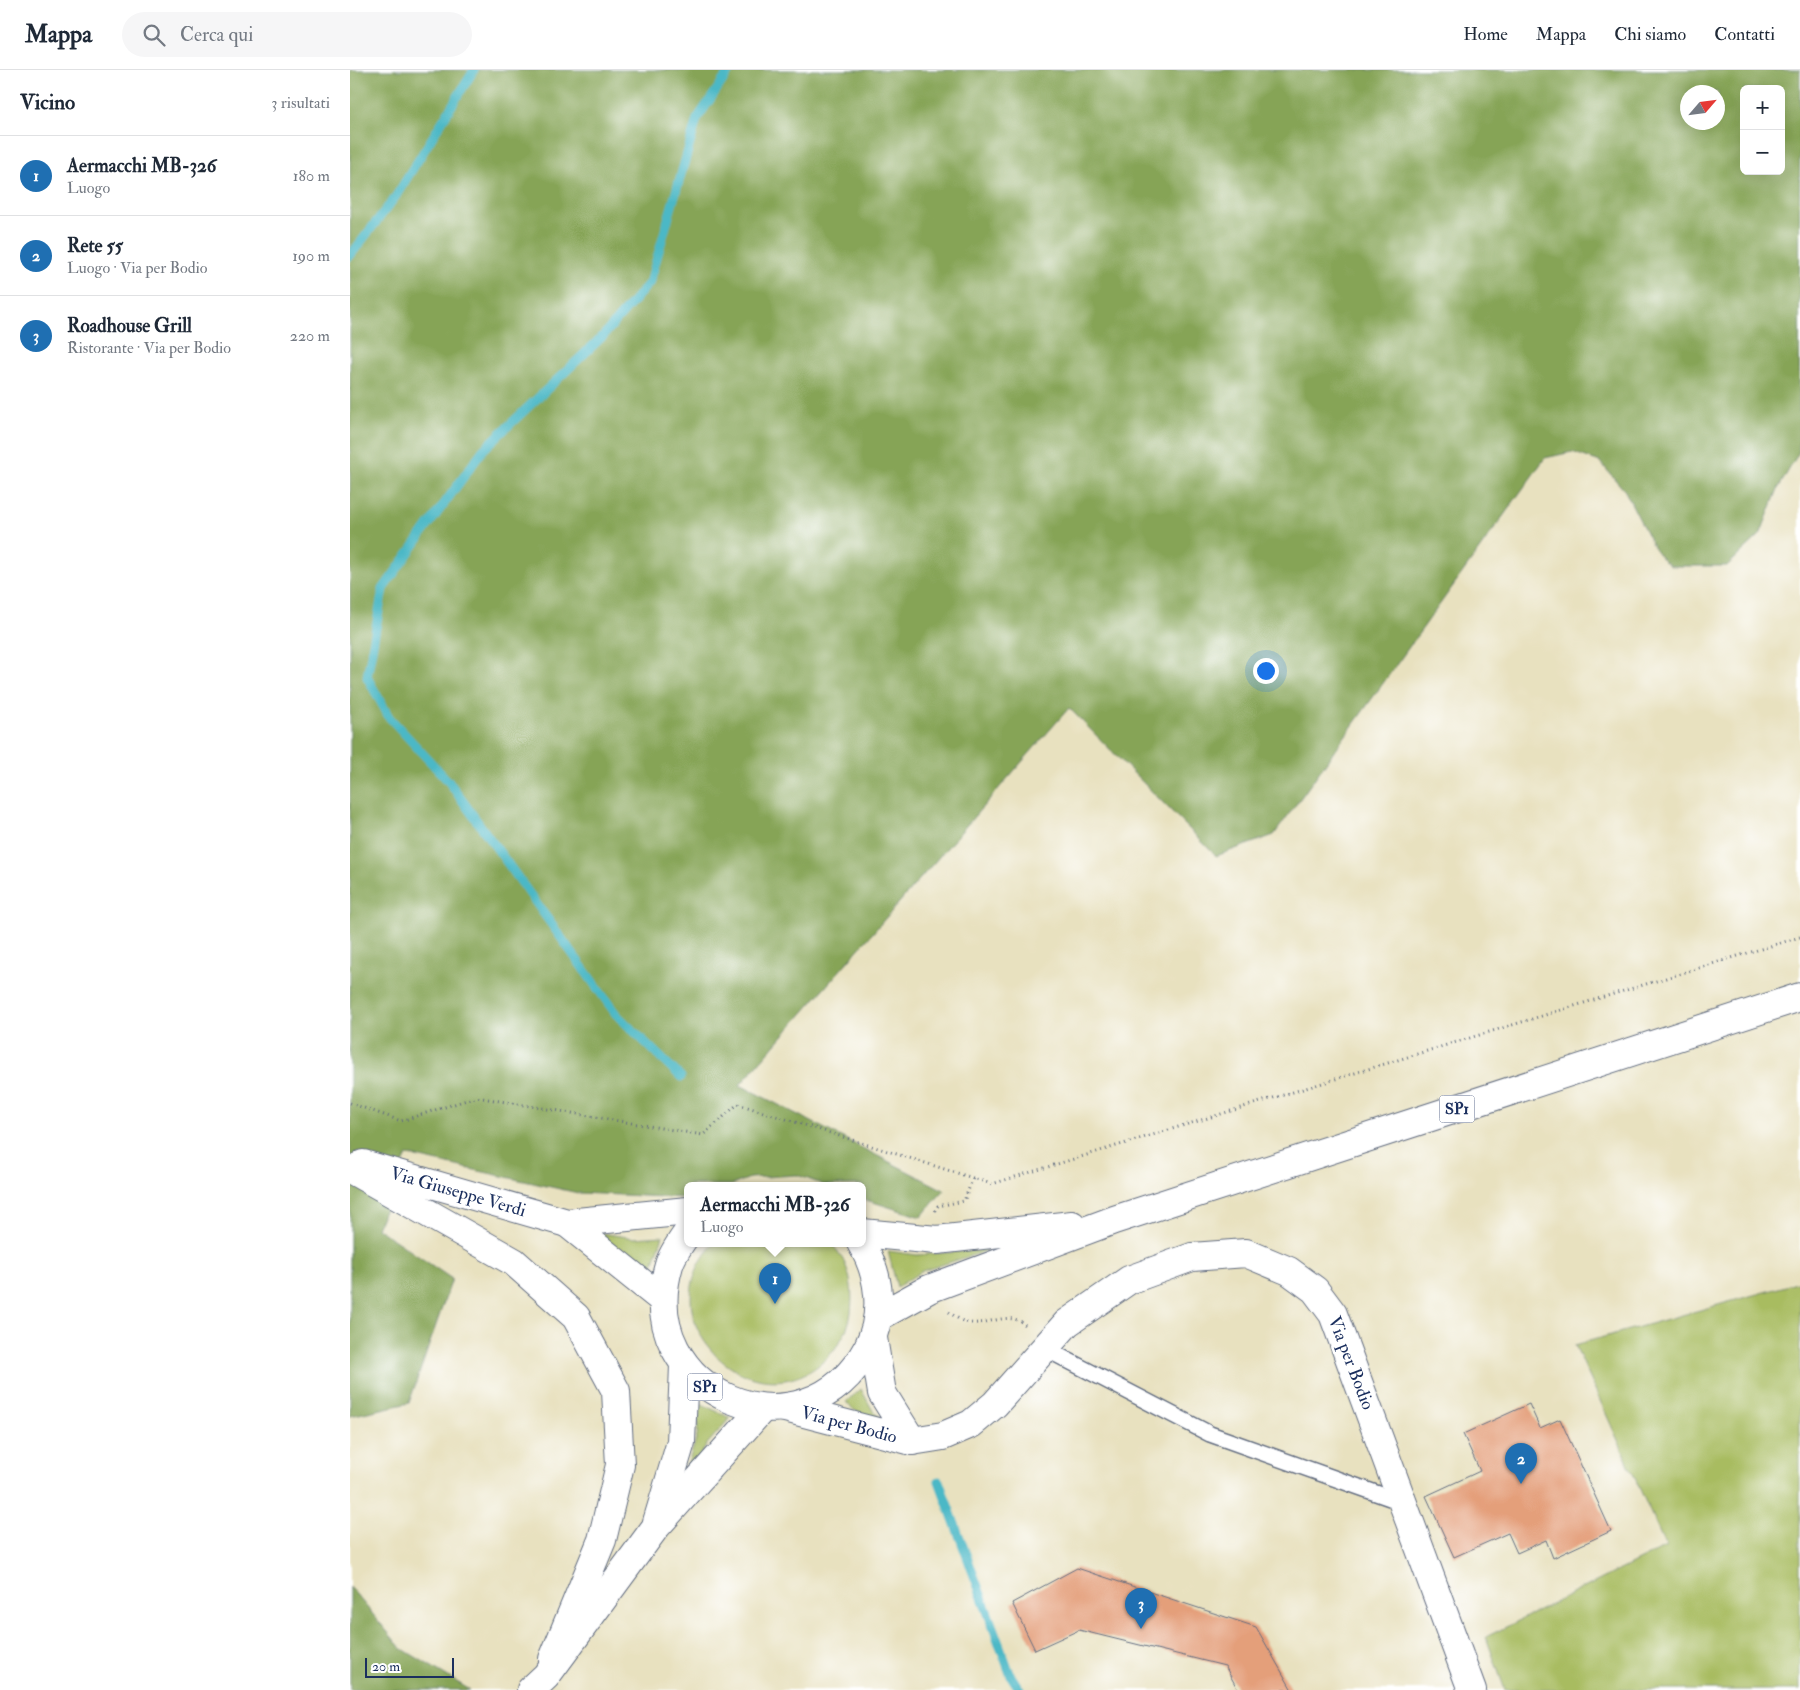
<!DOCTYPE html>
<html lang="it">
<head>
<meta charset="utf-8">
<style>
  body { margin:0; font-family:"IM FELL Double Pica",serif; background:#f6f6f7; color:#1f2937 }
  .controls { position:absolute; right:15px; top:15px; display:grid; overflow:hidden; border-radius:8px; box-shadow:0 5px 20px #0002 }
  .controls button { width:45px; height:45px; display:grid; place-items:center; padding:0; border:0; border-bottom:1px solid #e0e1e3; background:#fff; color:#1f2937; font:25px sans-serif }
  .compass { position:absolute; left:1330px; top:15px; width:45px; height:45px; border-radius:50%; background:#fff; box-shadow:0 5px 20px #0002; rotate:62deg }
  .scale { position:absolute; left:15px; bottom:12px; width:89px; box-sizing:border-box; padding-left:5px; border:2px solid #1b2f5e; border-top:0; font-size:14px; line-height:18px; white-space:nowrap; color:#1b2f5e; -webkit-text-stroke:4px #fff; paint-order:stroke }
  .you { position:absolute; left:915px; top:600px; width:18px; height:18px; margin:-12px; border:4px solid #fff; border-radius:50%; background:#1a73e8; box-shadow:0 0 0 8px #1a73e833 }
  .badge { display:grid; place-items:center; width:32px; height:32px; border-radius:50%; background:#1f6fb2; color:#fff; font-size:16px; font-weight:700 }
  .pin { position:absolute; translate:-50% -41px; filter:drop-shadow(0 1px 2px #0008) }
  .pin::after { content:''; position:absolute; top:26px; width:18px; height:15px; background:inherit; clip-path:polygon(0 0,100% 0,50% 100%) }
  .popup { position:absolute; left:334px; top:1112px; width:182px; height:65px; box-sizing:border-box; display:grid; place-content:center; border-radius:8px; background:#fff; filter:drop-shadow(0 1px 4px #0005); font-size:16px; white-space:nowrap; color:#747a83 }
  .popup b { font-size:19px; color:#1f2937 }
  .popup::after { content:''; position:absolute; left:50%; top:100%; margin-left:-10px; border:10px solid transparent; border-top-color:#fff }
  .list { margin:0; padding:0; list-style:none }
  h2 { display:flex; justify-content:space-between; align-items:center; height:65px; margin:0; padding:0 20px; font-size:21px }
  h2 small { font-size:16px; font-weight:400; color:#747a83 }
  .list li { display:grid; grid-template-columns:32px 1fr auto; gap:15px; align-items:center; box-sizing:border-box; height:80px; padding:0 20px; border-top:1px solid #e0e1e3 }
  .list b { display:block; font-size:19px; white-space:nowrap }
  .list p { margin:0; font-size:16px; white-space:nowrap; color:#747a83 }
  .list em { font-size:16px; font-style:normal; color:#747a83 }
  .icon { flex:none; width:28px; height:28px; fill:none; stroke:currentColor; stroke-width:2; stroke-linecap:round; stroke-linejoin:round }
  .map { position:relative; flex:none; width:1450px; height:1620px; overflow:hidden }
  header { display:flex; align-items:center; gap:30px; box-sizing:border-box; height:70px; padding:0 25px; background:#fff; border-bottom:1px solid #e0e1e3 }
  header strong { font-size:24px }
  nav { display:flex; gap:28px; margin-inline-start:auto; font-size:18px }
  .search { width:350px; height:45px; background:#f6f6f7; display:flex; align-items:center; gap:12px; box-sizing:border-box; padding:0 18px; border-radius:28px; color:#747a83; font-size:19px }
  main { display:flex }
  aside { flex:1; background:#fff }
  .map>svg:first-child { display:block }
</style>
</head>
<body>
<header>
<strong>Mappa</strong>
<div class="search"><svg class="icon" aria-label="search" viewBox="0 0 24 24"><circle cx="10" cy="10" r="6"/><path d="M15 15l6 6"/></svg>Cerca qui</div>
<nav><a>Home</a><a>Mappa</a><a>Chi siamo</a><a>Contatti</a></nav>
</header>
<main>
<aside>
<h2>Vicino<small>3 risultati</small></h2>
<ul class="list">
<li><span class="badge">1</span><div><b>Aermacchi MB-326</b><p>Luogo</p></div><em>180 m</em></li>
<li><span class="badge">2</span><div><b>Rete 55</b><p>Luogo · Via per Bodio</p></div><em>190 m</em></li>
<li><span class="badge">3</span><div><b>Roadhouse Grill</b><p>Ristorante · Via per Bodio</p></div><em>220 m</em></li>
</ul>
</aside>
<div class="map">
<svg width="1450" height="1620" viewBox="0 0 1450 1620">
  <rect width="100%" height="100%" fill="#fff"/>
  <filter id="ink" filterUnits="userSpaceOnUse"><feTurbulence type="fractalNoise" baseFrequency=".02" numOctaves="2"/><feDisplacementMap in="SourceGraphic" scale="10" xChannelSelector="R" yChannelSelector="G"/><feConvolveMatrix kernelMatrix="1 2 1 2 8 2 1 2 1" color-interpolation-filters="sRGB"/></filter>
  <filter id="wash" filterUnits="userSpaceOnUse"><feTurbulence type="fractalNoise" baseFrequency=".0096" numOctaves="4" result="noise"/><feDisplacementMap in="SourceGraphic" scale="20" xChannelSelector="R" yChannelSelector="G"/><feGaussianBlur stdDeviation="1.12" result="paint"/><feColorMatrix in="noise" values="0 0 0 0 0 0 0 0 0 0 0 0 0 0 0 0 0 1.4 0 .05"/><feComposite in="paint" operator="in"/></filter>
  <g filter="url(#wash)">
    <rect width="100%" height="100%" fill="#e8e1bf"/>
    <g fill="#a8bc60" stroke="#62765f">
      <path d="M 244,1162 L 284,1168 L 313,1166 L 299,1206 Z"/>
      <path d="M 364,1173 L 480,1173 C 499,1190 504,1217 501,1242 C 499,1260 489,1275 477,1288 C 406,1358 292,1252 364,1173 Z"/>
      <path d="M 643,1179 L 572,1201 L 547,1217 L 538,1181 L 567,1185 Z"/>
      <path d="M 1450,1212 L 1450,1620 L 1155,1620 L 1136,1567 L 1316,1477 L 1225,1275 Z"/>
      <path d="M 511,1319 L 523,1341 L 540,1357 L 504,1340 L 496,1332 Z"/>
      <path d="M 350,1333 L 380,1348 L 358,1373 L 331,1415 L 347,1366 Z"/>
    </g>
    <g fill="#86a456" stroke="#506a5a" fill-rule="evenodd">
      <path d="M 0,0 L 1450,0 L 1449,382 L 1428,419 L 1410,465 L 1377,496 L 1321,496 L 1313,490 L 1304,478 L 1275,421 L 1250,392 L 1222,382 L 1195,388 L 924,765 L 866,786 L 719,638 L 390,1015 L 594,1120 L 571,1147 L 513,1129 L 512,1115 L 474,1115 L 447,1105 L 400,1108 L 382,1115 L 338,1115 L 337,1128 L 228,1123 L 57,1085 L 27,1158 L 102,1209 L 59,1333 L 0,1346 ZM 1394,19 L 1431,19 L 1431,101 L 1394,101 ZM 1338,22 L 1368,22 L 1368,52 L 1338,52 Z"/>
      <path d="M 0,1517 L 51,1578 L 120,1620 L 0,1620 Z"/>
    </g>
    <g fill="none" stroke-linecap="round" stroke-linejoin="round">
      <g stroke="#4bb8c6" stroke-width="9">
        <path d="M 0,186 L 46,126 L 124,0"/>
        <path d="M 331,1007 L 266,944 L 99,712 L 39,647 L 17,607 L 33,519 L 73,463 L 133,380 L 253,266 L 300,212 L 347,49 L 380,0"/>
        <path d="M 589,1411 L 661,1606 L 670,1620"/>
      </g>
    </g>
    <g id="blocks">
      <g fill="#e49f7a">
        <path d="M 1179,1334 L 1190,1358 L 1210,1349 L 1261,1461 L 1203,1488 L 1196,1470 L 1167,1483 L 1158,1463 L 1104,1487 L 1076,1426 L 1130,1401 L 1113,1364 Z"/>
        <path d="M 727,1498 L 906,1557 L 942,1620 L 888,1620 L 875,1596 L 729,1560 L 685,1580 L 662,1533 Z"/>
      </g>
    </g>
  </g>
  <g filter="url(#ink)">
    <use href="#blocks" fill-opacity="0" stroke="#636d80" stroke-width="1"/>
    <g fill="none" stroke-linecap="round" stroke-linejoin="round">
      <g stroke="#636d80" stroke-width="18">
        <path id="lane" d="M 694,1278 L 860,1364 L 1054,1433"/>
      </g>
      <g stroke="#636d80" stroke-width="30">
        <g id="secondary">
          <path d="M 13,1094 L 217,1153 L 338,1141"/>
          <path d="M 0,1099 L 164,1192 L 226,1247 L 266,1321 L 270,1395 L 252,1470 L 203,1589"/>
          <path d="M 217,1153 L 313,1230"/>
          <path d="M 523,1268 L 532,1323 L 562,1371"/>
          <path d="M 435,1338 L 562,1371 L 593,1366 L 621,1354 L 645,1334 L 717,1253 L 779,1210 L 842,1187 L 896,1183 L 939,1201 L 965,1220 L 983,1244 L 1122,1620"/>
        </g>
      </g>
      <g stroke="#636d80" stroke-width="30">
        <g id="primary">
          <path d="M 338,1162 C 331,1172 322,1184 319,1195 C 281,1323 454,1397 518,1277 C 535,1244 530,1204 511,1173"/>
          <path d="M 512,1163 L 587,1170 L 722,1155"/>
          <path d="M 528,1247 L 579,1219 L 764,1150 L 1450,927"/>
          <path d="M 307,1452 L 331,1372 L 334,1295"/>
          <path d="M 181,1620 L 196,1606 L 305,1458 L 412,1339"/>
        </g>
      </g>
      <g stroke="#636d80" stroke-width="3" stroke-dasharray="1 4" stroke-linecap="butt">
        <path d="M 0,1033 L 51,1051 L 126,1027 L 353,1065 L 388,1034 L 642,1114 L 1450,867"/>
        <path d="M 585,1141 L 588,1136 L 614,1131 L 623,1108"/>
        <path d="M 599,1242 C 603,1245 608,1249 613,1251 C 633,1260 660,1237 677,1257"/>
      </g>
      <use href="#lane" stroke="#fff" stroke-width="15"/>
      <use href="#secondary" stroke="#fff" stroke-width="28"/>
      <use href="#primary" stroke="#fff" stroke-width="28"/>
    </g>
  </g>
  <g text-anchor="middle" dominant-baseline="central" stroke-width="5" stroke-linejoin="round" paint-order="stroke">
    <g fill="#fff" stroke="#5f6d8e" stroke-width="1">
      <rect x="1089.5" y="1025.5" width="35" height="27" rx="4"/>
      <rect x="337.5" y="1303.5" width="35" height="27" rx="4"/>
    </g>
    <g font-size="16" font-weight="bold" fill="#1b2f5e">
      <text x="1107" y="1039">SP1</text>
      <text x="355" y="1317">SP1</text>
    </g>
    <g font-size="18" fill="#1b2f5e" stroke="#fff">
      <text transform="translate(108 1122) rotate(16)">Via Giuseppe Verdi</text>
      <text transform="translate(1001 1293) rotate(69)">Via per Bodio</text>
      <text transform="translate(499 1355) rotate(15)">Via per Bodio</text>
    </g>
  </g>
</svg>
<div class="controls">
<button>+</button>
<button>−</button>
</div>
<svg class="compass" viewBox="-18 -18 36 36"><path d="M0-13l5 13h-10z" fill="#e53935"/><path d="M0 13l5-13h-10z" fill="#747a83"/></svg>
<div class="scale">20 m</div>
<div class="you"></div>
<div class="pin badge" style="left:425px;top:1234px">1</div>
<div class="popup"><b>Aermacchi MB-326</b>Luogo</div>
<div class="pin badge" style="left:1171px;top:1414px">2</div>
<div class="pin badge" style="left:791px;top:1559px">3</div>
</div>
</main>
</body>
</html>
